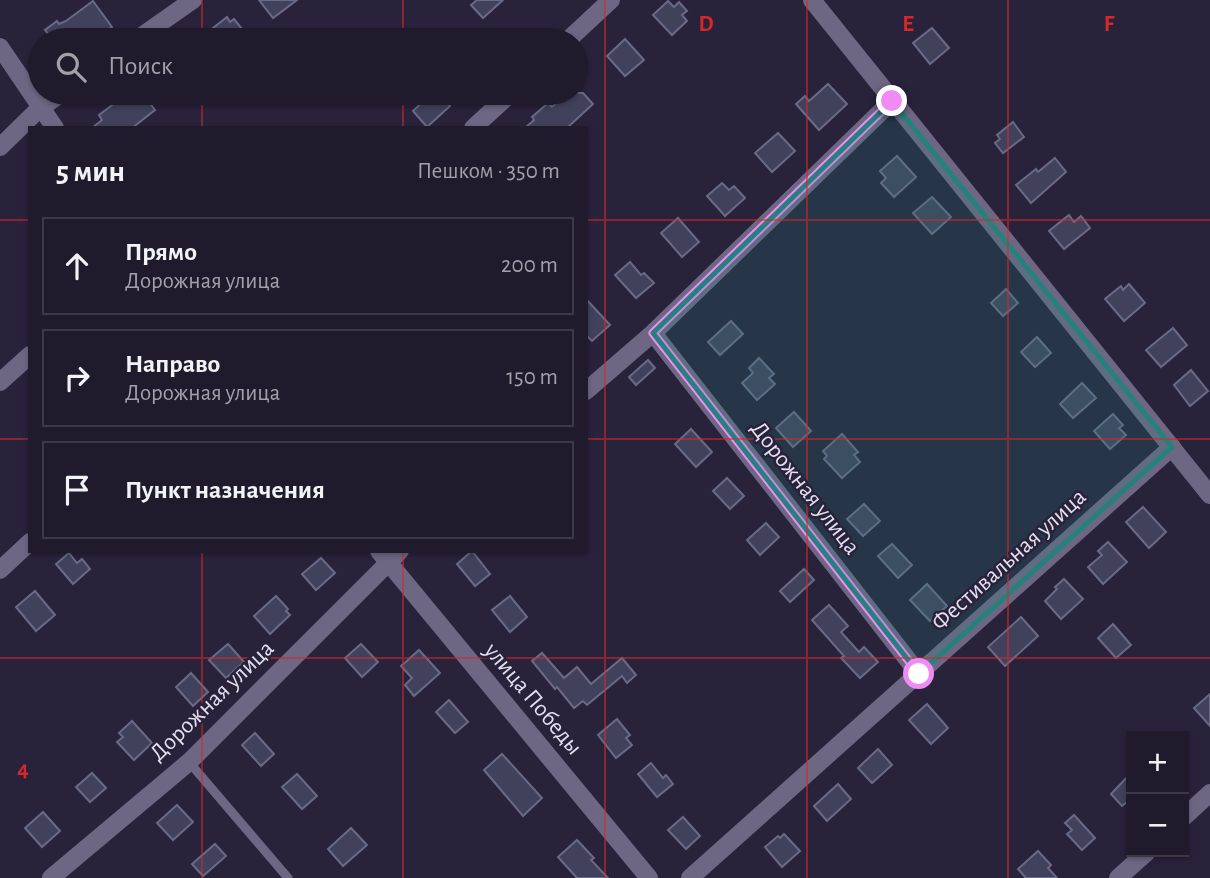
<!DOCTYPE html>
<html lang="ru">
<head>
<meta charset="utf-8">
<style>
  body { margin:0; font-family:"Alegreya Sans",sans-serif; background:#272334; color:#f1f3f6 }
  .controls { position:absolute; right:21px; bottom:21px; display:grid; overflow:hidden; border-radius:0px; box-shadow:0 2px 5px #0004 }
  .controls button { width:63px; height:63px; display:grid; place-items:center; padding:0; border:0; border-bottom:2px solid #3c3848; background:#1f1a2c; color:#f1f3f6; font:35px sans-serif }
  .stop { position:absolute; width:21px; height:21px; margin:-16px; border:5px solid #f08bf5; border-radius:50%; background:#fff }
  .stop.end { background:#f08bf5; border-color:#fff; box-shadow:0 2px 7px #0008 }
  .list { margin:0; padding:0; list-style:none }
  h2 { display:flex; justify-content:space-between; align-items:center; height:91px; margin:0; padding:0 28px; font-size:30px }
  h2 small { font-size:23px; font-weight:400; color:#a1a1a9 }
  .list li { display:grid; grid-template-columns:46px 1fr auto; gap:21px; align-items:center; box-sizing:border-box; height:98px; margin:0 14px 14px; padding:0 14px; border:2px solid #3c3848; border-radius:0px }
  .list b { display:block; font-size:26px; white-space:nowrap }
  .list p { margin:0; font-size:23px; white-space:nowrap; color:#a1a1a9 }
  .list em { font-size:23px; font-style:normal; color:#a1a1a9 }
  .icon { flex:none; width:38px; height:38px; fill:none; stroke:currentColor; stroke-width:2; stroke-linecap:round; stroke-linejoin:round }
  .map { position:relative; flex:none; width:1210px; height:878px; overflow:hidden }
  .search { position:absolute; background:#1f1a2c; box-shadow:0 2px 5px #0004; left:28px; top:28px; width:560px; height:77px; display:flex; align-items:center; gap:18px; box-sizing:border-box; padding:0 24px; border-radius:38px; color:#a1a1a9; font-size:26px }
  .panel { position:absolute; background:#1f1a2c; box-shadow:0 2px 5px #0004; left:28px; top:126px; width:560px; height:427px; border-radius:0px }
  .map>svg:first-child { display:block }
</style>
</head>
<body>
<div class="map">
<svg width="1210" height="878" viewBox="0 0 1210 878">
  <rect width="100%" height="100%" fill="#29223b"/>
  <g fill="#41415c" stroke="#696a87" stroke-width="2">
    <path d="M 259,0 L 297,0 L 273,18 Z"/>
    <path d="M 477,0 L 503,0 L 483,18 L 471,5 Z"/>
    <path d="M 93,1 L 112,27 L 94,40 L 53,40 L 45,30 L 57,21 L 59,24 L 66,21 Z"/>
    <path d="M 668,1 L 674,7 L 679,2 L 687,11 L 682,15 L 687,21 L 672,35 L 653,15 Z"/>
    <path d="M 227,17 L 230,22 L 234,19 L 247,35 L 240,40 L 214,40 L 208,32 Z"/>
    <path d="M 932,28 L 949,48 L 930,64 L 913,43 Z"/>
    <path d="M 625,39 L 644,60 L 625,76 L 607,56 Z"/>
    <path d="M 828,84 L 847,104 L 819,130 L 796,104 L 805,96 L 809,101 Z"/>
    <path d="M 128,93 L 142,93 L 155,110 L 132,128 L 92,128 L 102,120 L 99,115 Z"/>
    <path d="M 432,93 L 438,99 L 441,96 L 450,106 L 427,127 L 413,111 Z"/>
    <path d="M 568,93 L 583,93 L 593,104 L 567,128 L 525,128 L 534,120 L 532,117 L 548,103 L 552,107 Z"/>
    <path d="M 1013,122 L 1024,137 L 1003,153 L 995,143 L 1000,139 L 997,135 Z"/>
    <path d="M 778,133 L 795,151 L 772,172 L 755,153 Z"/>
    <path d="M 897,156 L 916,177 L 894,197 L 881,183 L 886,178 L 880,171 Z"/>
    <path d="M 1055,158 L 1066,172 L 1031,203 L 1016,185 L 1036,169 L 1038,172 Z"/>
    <path d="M 722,183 L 729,190 L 734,186 L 745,198 L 725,216 L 707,196 Z"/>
    <path d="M 932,197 L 951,217 L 932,234 L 913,213 Z"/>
    <path d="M 1069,215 L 1074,222 L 1081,216 L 1090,228 L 1064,249 L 1049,231 Z"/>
    <path d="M 678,218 L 699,242 L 682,257 L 661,233 Z"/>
    <path d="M 630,262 L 641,275 L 644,273 L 654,283 L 636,298 L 615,275 Z"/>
    <path d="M 1129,284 L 1145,303 L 1124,321 L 1105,299 L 1121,286 L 1123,290 Z"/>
    <path d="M 1006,289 L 1018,303 L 1003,316 L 991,303 Z"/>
    <path d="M 586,299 L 610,325 L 592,341 L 586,335 Z"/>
    <path d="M 731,321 L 743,334 L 720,355 L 708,342 Z"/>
    <path d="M 1173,328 L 1187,345 L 1161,367 L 1146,350 Z"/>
    <path d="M 1037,337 L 1051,353 L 1035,367 L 1021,352 Z"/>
    <path d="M 759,358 L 774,374 L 769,378 L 775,384 L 757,400 L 742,383 L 753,373 L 749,368 Z"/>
    <path d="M 648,360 L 655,368 L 636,385 L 629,377 Z"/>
    <path d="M 1191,370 L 1208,391 L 1190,406 L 1174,385 Z"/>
    <path d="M 1082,383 L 1096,398 L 1073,418 L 1060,404 Z"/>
    <path d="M 794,412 L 811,431 L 793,447 L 776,428 Z"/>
    <path d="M 1113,414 L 1123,425 L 1119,428 L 1126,435 L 1110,449 L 1094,431 Z"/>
    <path d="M 691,429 L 712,452 L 696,467 L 675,444 Z"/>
    <path d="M 842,434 L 858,452 L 854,455 L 860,462 L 842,478 L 824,459 L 827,456 L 823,451 Z"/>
    <path d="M 727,478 L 744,496 L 730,509 L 713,491 Z"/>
    <path d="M 864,504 L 880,521 L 863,536 L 847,519 Z"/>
    <path d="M 1143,507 L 1166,532 L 1149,548 L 1126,522 Z"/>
    <path d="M 766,523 L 779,537 L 760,555 L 747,540 Z"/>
    <path d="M 1108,542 L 1127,562 L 1103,584 L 1088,567 L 1102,555 L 1098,551 Z"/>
    <path d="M 892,544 L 912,565 L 898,578 L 878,556 Z"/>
    <path d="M 472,551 L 490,574 L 475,586 L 457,564 Z"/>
    <path d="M 69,553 L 77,563 L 82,559 L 90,569 L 73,584 L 56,564 Z"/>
    <path d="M 321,558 L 335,573 L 316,590 L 302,574 Z"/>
    <path d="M 804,569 L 814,580 L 790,602 L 780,591 Z"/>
    <path d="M 1064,579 L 1083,599 L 1061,619 L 1045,601 L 1057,589 L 1055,587 Z"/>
    <path d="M 927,584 L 947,606 L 930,621 L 910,600 Z"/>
    <path d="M 35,591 L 55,615 L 36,631 L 16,607 Z"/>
    <path d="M 276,596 L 288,609 L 286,611 L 290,615 L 270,634 L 254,616 Z"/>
    <path d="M 510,596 L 527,617 L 510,632 L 492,610 Z"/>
    <path d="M 829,605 L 848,626 L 841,632 L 859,652 L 864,647 L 878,662 L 860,678 L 841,658 L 844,656 L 812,620 Z"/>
    <path d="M 1021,617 L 1038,636 L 1005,666 L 988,647 Z"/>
    <path d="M 1113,624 L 1131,645 L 1116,658 L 1098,638 Z"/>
    <path d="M 228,644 L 244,662 L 226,678 L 209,660 Z"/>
    <path d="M 361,644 L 378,662 L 362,677 L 345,658 Z"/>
    <path d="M 419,650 L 440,673 L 414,696 L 405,685 L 412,678 L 401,666 Z"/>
    <path d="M 542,653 L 564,678 L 577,667 L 591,684 L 622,658 L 636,675 L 627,683 L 622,676 L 587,705 L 583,701 L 574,708 L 557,687 L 555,689 L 532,661 Z"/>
    <path d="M 191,673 L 208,692 L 193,706 L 176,687 Z"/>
    <path d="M 1210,694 L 1210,726 L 1194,708 Z"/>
    <path d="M 449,700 L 468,722 L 455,733 L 436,712 Z"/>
    <path d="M 927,704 L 948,728 L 931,744 L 909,720 Z"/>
    <path d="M 617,719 L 630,735 L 626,738 L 632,745 L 616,758 L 598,735 Z"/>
    <path d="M 132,721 L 152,743 L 134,760 L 117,742 L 123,737 L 119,733 Z"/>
    <path d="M 255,733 L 274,754 L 261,766 L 242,745 Z"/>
    <path d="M 878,749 L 892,765 L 872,783 L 858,768 Z"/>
    <path d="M 502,754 L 542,798 L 523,816 L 484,770 Z"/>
    <path d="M 651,763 L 663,778 L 666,775 L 673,784 L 657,797 L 638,774 Z"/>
    <path d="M 92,773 L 106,788 L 90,802 L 76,787 Z"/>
    <path d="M 1131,773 L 1131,799 L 1122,806 L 1111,794 Z"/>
    <path d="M 297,774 L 317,796 L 302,809 L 282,787 Z"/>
    <path d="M 838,784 L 851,799 L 827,821 L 814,806 Z"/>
    <path d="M 177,805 L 193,822 L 173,840 L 157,823 Z"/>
    <path d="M 43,812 L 60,831 L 42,847 L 25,828 Z"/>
    <path d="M 1074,815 L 1095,838 L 1082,850 L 1067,834 L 1072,830 L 1065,823 Z"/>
    <path d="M 683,817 L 700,836 L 686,849 L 668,830 Z"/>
    <path d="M 351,828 L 367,845 L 343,866 L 328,849 Z"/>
    <path d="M 784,834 L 800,851 L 782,867 L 765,847 L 778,836 L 780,838 Z"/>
    <path d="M 577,840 L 594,858 L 591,860 L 608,878 L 577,878 L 558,857 Z"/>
    <path d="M 215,844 L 226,856 L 203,876 L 192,864 Z"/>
    <path d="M 1038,851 L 1051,865 L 1048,868 L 1057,878 L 1026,878 L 1018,869 Z"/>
  </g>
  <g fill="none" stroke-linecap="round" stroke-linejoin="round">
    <path stroke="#6e6784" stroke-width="9" d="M 189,762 L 288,878"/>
    <g stroke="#6e6784" stroke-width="18">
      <path d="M 812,0 L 1210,495"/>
      <path d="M 136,40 L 193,0"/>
      <path d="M 568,40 L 611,0"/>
      <path d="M 0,47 L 55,128"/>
      <path d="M 473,128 L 511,93"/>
      <path d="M 0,147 L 40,108 L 62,93"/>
      <path d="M 653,333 L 919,674"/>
      <path d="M 0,382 L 30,355"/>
      <path d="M 586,391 L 653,333 L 892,101"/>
      <path d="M 379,551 L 649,878"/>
      <path d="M 0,570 L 30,542"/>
      <path d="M 1184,817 L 1210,793"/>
      <path d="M 51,878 L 189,762 L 400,551"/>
      <path d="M 690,878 L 1172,447"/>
      <path d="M 1118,878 L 1147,852"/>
    </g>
  </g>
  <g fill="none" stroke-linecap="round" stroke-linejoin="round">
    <path stroke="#f08bf5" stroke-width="9" d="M 892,101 L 653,333 L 919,674"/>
  </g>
  <path fill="#24817b" fill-opacity="0.2" stroke="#24817b" stroke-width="5" stroke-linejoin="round" d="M 892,101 L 1172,447 L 919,674 L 653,333 Z"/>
  <path fill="none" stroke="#d62828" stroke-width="2" stroke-opacity="0.55" d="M 202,0 L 202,40M 403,0 L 403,40M 605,0 L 605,878M 807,0 L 807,878M 1008,0 L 1008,878M 202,93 L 202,128M 403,93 L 403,128M 0,220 L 30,220M 586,220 L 1210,220M 0,439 L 30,439M 586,439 L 1210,439M 202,551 L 202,878M 403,551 L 403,878M 0,658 L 1210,658"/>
  <g text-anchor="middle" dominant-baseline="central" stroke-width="5" stroke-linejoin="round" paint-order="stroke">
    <g font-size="24" fill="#e3e0f1" stroke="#29223b">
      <text transform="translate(805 488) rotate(52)">Дорожная улица</text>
      <text transform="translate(1009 560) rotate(-42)">Фестивальная улица</text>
      <text transform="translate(533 699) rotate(50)">улица Победы</text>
      <text transform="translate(212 701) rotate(-44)">Дорожная улица</text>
    </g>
  </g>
  <g font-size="23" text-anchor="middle" font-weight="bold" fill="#d62828" stroke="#29223b" stroke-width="5" stroke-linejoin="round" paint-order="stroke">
    <text x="706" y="31">D</text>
    <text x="908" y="31">E</text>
    <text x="1109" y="31">F</text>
    <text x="23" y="776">4</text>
  </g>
</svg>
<div class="controls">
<button>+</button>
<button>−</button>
</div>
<div class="stop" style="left:919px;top:674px"></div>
<div class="stop end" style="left:892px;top:101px"></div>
<div class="search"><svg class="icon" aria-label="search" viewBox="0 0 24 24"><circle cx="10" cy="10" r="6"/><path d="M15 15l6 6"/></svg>Поиск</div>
<section class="panel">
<h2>5 мин<small>Пешком · 350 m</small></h2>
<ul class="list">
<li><svg class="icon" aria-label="ahead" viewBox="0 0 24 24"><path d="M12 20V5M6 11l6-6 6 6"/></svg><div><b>Прямо</b><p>Дорожная улица</p></div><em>200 m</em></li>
<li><svg class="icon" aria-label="right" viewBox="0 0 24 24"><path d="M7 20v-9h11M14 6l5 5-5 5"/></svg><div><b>Направо</b><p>Дорожная улица</p></div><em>150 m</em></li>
<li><svg class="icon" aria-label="arrive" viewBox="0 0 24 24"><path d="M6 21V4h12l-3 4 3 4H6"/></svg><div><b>Пункт назначения</b></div></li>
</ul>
</section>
</div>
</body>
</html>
